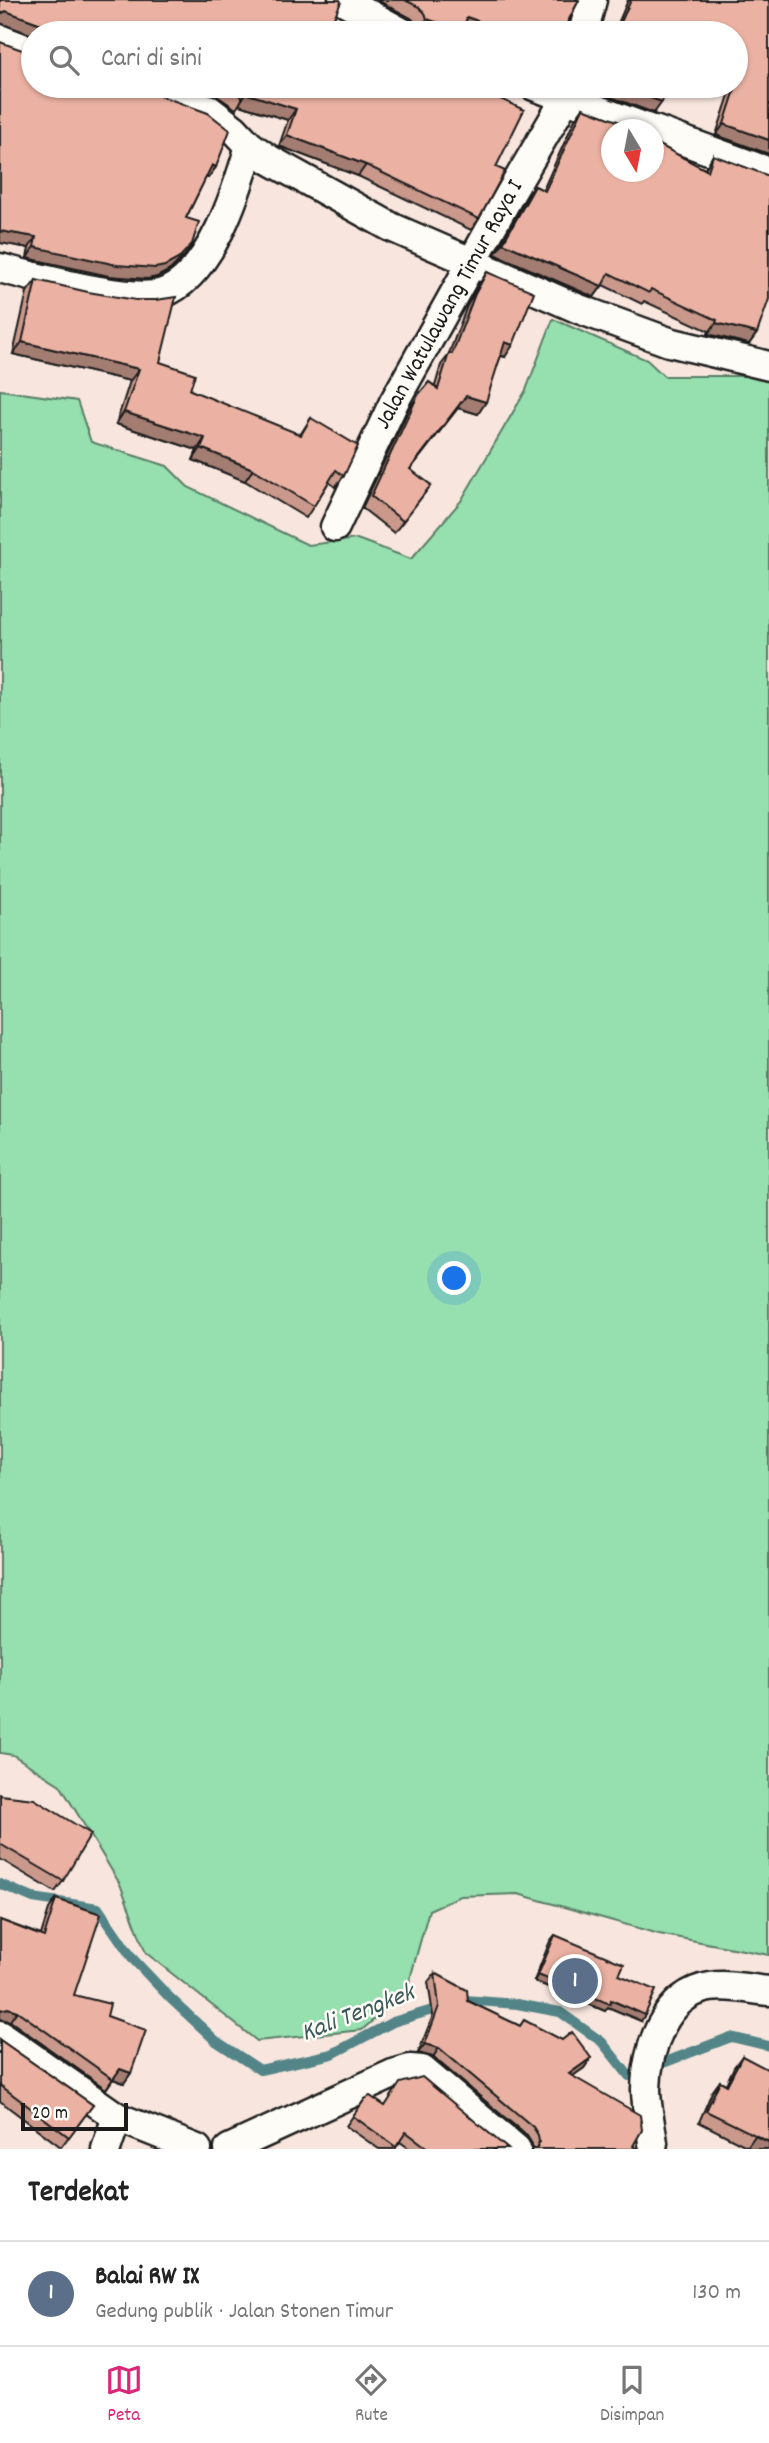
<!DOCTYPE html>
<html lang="id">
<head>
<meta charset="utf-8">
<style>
  body { margin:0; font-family:Dekko,sans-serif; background:#f2f2f2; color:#222 }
  .compass { position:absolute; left:601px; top:119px; width:63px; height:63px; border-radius:50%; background:#fff; box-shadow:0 2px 5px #0004; rotate:170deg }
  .scale { position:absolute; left:21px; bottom:18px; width:107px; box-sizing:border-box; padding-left:7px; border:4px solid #1c1c1c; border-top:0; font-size:19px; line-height:24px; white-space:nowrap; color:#1c1c1c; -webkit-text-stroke:5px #fdfcf7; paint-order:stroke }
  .you { position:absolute; left:455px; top:1279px; width:24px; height:24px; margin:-18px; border:5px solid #fff; border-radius:50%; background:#1a73e8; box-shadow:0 0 0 10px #1a73e833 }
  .badge { display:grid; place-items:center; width:46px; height:46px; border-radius:50%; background:#db2777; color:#fff; font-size:23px; font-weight:700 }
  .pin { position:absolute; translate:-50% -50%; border:4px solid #fff; box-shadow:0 2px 7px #0006 }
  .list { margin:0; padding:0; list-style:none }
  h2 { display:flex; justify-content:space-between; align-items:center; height:91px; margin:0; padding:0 28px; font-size:30px }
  h2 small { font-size:23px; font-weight:400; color:#767676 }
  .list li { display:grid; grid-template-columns:46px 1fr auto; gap:21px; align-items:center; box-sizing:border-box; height:105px; padding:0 28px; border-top:2px solid #e0e0e0 }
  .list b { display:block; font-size:26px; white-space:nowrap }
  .list p { margin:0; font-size:23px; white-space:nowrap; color:#767676 }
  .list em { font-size:23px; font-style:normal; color:#767676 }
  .icon { flex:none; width:38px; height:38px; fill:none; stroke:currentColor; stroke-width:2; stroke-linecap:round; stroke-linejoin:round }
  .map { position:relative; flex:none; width:769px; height:2149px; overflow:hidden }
  .search { position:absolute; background:#fff; box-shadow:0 2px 5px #0004; left:21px; right:21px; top:21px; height:77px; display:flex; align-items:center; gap:18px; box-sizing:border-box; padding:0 24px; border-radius:38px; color:#767676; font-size:26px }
  .sheet { height:196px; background:#fff }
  nav { display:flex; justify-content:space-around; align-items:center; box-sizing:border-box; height:98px; border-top:2px solid #e0e0e0; background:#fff; font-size:19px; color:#767676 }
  nav a { display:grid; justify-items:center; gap:4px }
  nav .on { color:#db2777 }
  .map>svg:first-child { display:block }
</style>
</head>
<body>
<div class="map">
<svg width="769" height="2149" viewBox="0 0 769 2149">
  <rect width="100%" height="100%" fill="#f8e6de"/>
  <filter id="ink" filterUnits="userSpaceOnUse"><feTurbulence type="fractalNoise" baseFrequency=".0143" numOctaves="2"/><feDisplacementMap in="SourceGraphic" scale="14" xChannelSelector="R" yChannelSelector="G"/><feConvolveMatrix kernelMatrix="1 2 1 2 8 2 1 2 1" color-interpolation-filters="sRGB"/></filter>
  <g filter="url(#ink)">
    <path fill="#96dfaf" stroke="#597e66" stroke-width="2" d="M 553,319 L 647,360 L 664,376 L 753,376 L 769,381 L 769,1955 L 659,1934 L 518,1894 L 460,1896 L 429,1910 L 407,1990 L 362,2030 L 257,2041 L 146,1953 L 120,1884 L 60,1785 L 13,1755 L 0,1753 L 0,390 L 77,401 L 91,442 L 167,466 L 188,487 L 308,545 L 357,539 L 411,559 L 461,501 L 526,390 Z"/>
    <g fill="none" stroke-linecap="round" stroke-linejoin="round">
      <path stroke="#538487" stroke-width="10" d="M 0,1884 L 33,1898 L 98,1908 L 133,1959 L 170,1998 L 216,2041 L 260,2070 L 332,2054 L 393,2022 L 465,2000 L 517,2004 L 560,2012 L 602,2042 L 629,2076 L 731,2037 L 769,2046"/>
      <g stroke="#1c1c1c" stroke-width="33">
        <g id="minor">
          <path d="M 343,0 L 403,33"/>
          <path d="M 583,33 L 592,0"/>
          <path d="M 0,39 L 33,52"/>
          <path d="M 139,86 L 166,93 L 208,109 L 234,129 L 250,146 L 270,160 L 391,227 L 579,309 L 669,342 L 769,366"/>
          <path d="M 534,86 L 652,130"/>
          <path d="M 654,130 L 769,172"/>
          <path d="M 0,268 C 34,277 132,304 163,293 C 211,275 237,191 250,146"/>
          <path d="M 335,527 L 394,402 L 510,194 L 566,98 L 569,86"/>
          <path d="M 0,2035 L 117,2117 L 197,2149"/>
          <path d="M 653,2143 C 651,2126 646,2107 646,2089 C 647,2050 664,1994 710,1987 C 728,1984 750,1989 769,1991"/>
          <path d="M 106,2149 L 117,2117"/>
          <path d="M 229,2149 L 393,2074 L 410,2069 L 422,2070 L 516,2149"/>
        </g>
      </g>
      <use href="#minor" stroke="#fdfcf7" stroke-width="28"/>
    </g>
    <g fill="#ca998c" stroke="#1c1c1c" stroke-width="2">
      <path d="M 0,0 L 334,18 L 365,33 L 33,33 L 33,35 L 0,23 Z"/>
      <path d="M 377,0 L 579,0 L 562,33 L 473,33 L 463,30 L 461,33 L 428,33 L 419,30 L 417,24 L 411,18 Z"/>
      <path d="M 628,0 L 769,0 L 769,154 L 716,135 L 732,86 L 736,86 L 736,33 L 614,33 Z"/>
      <path d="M 0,42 L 216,167 L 208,178 L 206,177 L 186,218 L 185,255 L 170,270 L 157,277 L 147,279 L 109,276 L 27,258 L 29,248 L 0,243 Z"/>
      <path d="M 194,86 L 473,86 L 496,167 L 479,219 L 471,230 L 358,176 L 279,146 L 288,120 L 239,105 L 236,109 L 214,94 Z"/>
      <path d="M 583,108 L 612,130 L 705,169 L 713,155 L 757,333 L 749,344 L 708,334 L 709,331 L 644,301 L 642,304 L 603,285 L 594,297 L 495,254 L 527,197 L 535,186 L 543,190 L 575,119 Z"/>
      <path d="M 487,272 L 505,357 L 501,356 L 478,414 L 458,408 L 410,470 L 431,485 L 394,533 L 362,508 L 410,407 L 429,382 L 435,386 L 441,365 L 448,356 L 467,306 L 479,284 Z"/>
      <path d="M 36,280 L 160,362 L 190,390 L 300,435 L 311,418 L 344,476 L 335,487 L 329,482 L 306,518 L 245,481 L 193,460 L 197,450 L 116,424 L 130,381 L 13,354 L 27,292 Z"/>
      <path d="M 0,1795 L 63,1881 L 55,1892 L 0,1859 Z"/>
      <path d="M 56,1899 L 74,1995 L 107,2016 L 131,2073 L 124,2083 L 113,2079 L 106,2089 L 10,2021 L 0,2019 L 0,1920 L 41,1935 L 49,1909 Z"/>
      <path d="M 555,1935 L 619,1975 L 641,2021 L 608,2007 L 605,2011 L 534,1981 L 550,1941 Z"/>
      <path d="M 435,1973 L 468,2001 L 520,2026 L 524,2020 L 591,2058 L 584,2068 L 572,2076 L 637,2149 L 532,2149 L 532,2144 L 527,2136 L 433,2057 L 418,2053 L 433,2015 L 428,1982 Z"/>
      <path d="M 0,2040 L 93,2105 L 61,2147 L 0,2101 Z"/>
      <path d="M 742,2056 L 769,2149 L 752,2149 L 699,2122 L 712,2092 L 720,2081 L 726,2084 L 734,2067 Z"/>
      <path d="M 365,2099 L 385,2106 L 508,2149 L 410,2149 L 400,2142 L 395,2149 L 379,2149 L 346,2126 Z"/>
    </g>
    <g fill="#a47d72" stroke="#1c1c1c" stroke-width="2">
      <path d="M 6,11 L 47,26 L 42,33 L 33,33 L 33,35 L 0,23 L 0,14 Z"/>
      <path d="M 467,17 L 512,33 L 473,33 L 460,28 Z"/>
      <path d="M 427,19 L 463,31 L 461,33 L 428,33 L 419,30 Z"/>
      <path d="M 736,67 L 742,68 L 736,77 Z"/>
      <path d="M 194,86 L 220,86 L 214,94 Z"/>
      <path d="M 591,86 L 618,86 L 662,102 L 654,113 L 589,89 Z"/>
      <path d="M 245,93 L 296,109 L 288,120 L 239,105 Z"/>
      <path d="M 724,124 L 769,140 L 769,154 L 716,135 Z"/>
      <path d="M 287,135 L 366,165 L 358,176 L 279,146 Z"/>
      <path d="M 212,165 L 216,167 L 208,178 L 204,176 Z"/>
      <path d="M 0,231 L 36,237 L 29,248 L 0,243 Z"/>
      <path d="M 503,243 L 602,286 L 594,297 L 495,254 Z"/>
      <path d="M 192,244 L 185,255 L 170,270 L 157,277 L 147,279 L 109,276 L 27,258 L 34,247 Z"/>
      <path d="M 716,323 L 757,333 L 749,344 L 708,334 Z"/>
      <path d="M 22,342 L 139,369 L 130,381 L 13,354 Z"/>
      <path d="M 505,342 L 513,345 L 505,357 L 497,354 Z"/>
      <path d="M 466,396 L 486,402 L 478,414 L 458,408 L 401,481 Z"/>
      <path d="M 124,412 L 205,438 L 197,450 L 116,424 Z"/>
      <path d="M 201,448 L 253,469 L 245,481 L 193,460 Z"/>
      <path d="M 538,1975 L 611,2000 L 645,2015 L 641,2021 L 608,2007 L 605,2011 L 534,1981 Z"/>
      <path d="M 8,2008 L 17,2011 L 10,2021 L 0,2019 L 0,2010 Z"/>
      <path d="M 425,2044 L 439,2048 L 433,2057 L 418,2053 Z"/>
      <path d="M 591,2058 L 584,2068 L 562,2084 L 569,2074 Z"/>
      <path d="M 120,2069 L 131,2073 L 124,2083 L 113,2079 L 106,2089 Z"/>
      <path d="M 755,2136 L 769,2142 L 769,2149 L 752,2149 L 747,2147 Z"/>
    </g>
    <g fill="#ebb2a3" stroke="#1c1c1c" stroke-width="2">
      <path d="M 0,0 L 340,0 L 341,2 L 334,18 L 365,33 L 55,33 L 53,30 L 47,26 L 6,11 L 0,14 Z"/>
      <path d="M 405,0 L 579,0 L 562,33 L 512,33 L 467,17 L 463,31 L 427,19 L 425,13 L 419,7 Z"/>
      <path d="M 631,0 L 769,0 L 769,140 L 724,124 L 742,68 L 736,67 L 736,33 L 616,33 Z"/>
      <path d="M 0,42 L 33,54 L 33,86 L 135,86 L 136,87 L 208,113 L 230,130 L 216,167 L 212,165 L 186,218 L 199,222 L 192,244 L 178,259 L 165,266 L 155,268 L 117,265 L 34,247 L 36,237 L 0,231 Z"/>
      <path d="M 226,86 L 473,86 L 524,110 L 496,167 L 505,171 L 479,219 L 366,165 L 287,135 L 296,109 L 245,93 L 243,98 Z"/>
      <path d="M 618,86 L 667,86 L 662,102 Z"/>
      <path d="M 583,108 L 641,130 L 612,130 L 612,172 L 654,172 L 654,142 L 708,171 L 713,155 L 769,176 L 769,299 L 757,333 L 716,323 L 717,320 L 651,289 L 649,293 L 609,273 L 602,286 L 503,243 L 535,186 L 545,191 Z"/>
      <path d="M 487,272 L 534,292 L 513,345 L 505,342 L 486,402 L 466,396 L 410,469 L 431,485 L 403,521 L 371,496 L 418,395 L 429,382 L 438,389 L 449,353 L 452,354 L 475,294 Z"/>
      <path d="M 36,280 L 88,292 L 136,300 L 156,300 L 176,297 L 160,362 L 195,374 L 190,390 L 301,435 L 311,418 L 358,446 L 344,476 L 336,470 L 314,506 L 253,469 L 201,448 L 205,438 L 124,412 L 139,369 L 22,342 Z"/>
      <path d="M 0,1795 L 34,1799 L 91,1834 L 63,1881 L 0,1844 Z"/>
      <path d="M 56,1899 L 101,1914 L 74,1995 L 110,2004 L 107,2016 L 146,2030 L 131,2073 L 120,2069 L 113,2079 L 17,2011 L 8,2008 L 0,2010 L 0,1920 L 44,1937 Z"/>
      <path d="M 555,1935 L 624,1964 L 619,1975 L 656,1990 L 645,2015 L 611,2000 L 610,2004 L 538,1975 Z"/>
      <path d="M 435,1973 L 467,1990 L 468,2001 L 520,2026 L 524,2020 L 562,2040 L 572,2032 L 591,2058 L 569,2074 L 640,2115 L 642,2130 L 633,2146 L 637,2149 L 536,2149 L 539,2142 L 538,2135 L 533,2127 L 439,2048 L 425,2044 L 439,2006 Z"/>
      <path d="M 0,2040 L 93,2105 L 69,2137 L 0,2085 Z"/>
      <path d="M 742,2056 L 769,2070 L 769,2142 L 706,2111 L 720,2081 L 727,2085 Z"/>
      <path d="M 422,2077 L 508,2149 L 429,2149 L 406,2132 L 396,2147 L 353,2116 L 365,2099 L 370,2096 L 385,2106 L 400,2083 Z"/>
    </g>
  </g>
  <g text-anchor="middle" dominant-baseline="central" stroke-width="5" stroke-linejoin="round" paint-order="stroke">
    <g font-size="24" fill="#1c1c1c" stroke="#fdfcf7">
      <text transform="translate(450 305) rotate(-61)">Jalan Watulawang Timur Raya I</text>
    </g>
    <g font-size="26" font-style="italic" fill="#3c595a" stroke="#fdfcf7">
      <text transform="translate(358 2014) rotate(-21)">Kali Tengkek</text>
    </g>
  </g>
</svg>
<svg class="compass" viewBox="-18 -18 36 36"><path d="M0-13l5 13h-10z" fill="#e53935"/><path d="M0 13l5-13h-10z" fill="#767676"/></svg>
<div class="scale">20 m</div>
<div class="you"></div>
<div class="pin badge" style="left:575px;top:1981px;background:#5c6f8a">1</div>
<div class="search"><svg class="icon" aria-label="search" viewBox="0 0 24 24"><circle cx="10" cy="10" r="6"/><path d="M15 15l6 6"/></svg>Cari di sini</div>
</div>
<section class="sheet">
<h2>Terdekat<small></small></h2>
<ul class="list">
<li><span class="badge" style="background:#5c6f8a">1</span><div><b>Balai RW IX</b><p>Gedung publik · Jalan Stonen Timur</p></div><em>130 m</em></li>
</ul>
</section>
<nav>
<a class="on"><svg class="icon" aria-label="map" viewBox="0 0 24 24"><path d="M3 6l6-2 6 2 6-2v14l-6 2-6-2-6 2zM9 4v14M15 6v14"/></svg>Peta</a>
<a><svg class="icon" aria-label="directions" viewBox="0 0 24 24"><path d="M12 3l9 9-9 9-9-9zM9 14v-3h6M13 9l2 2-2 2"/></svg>Rute</a>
<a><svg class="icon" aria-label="saved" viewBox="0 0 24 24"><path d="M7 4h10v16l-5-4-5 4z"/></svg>Disimpan</a>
</nav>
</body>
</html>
